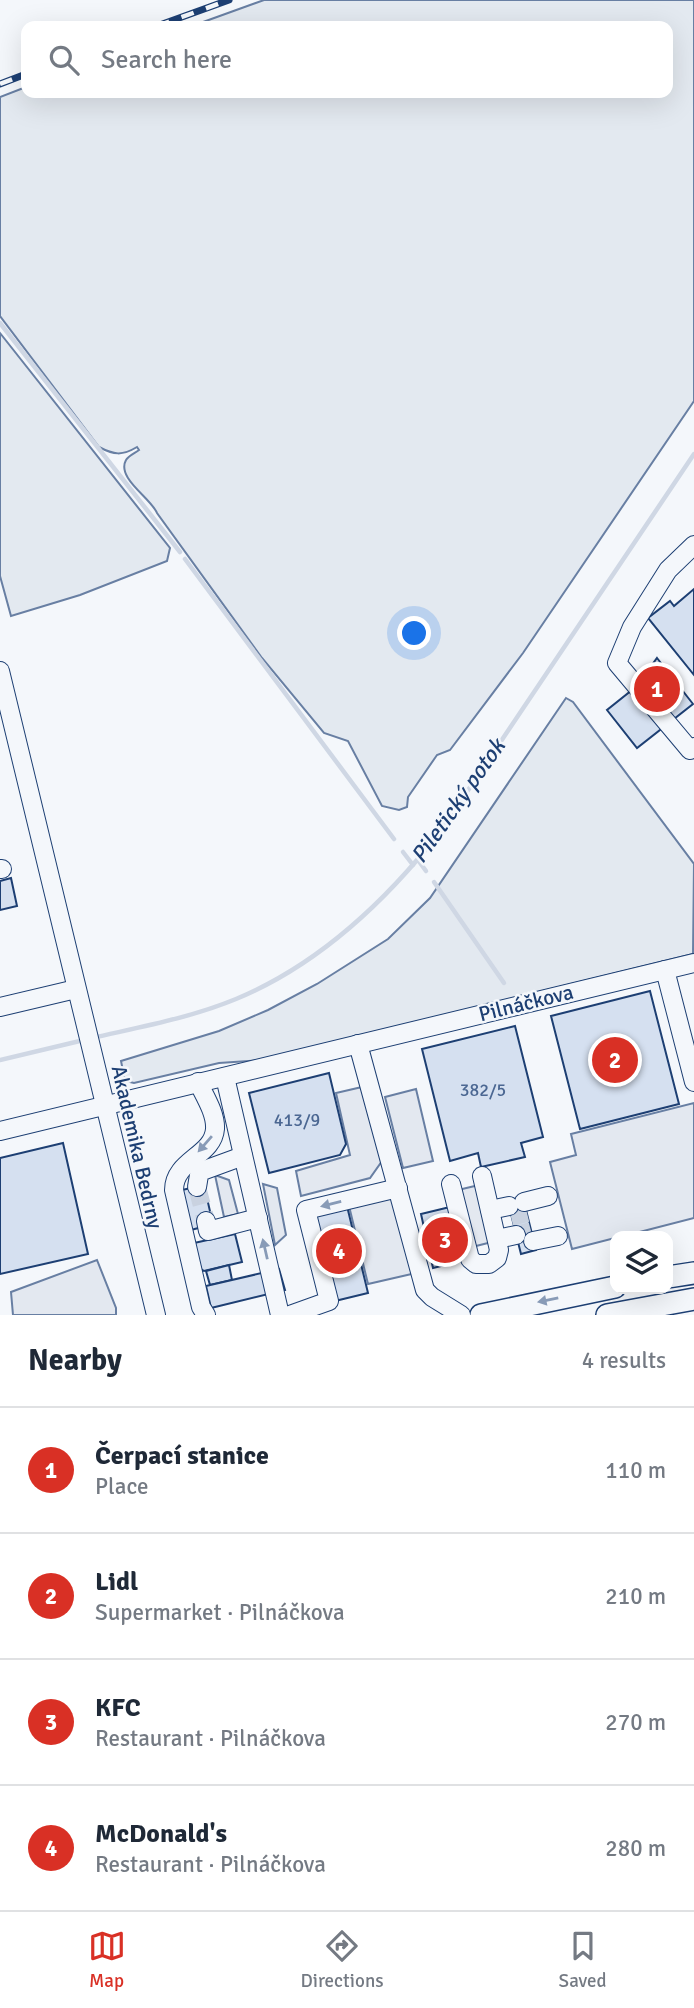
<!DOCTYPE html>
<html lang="en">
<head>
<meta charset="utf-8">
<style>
  body { margin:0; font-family:Signika,sans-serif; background:#f2f2f3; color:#1f2937 }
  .controls { position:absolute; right:21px; bottom:21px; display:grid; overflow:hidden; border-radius:14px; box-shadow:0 7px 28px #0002 }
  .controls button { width:63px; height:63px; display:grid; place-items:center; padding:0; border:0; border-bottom:2px solid #e0e1e3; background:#fff; color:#1f2937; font:35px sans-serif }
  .you { position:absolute; left:415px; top:634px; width:24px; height:24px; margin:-18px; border:5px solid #fff; border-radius:50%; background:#1a73e8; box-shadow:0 0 0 10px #1a73e833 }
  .badge { display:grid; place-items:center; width:46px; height:46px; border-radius:50%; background:#d93025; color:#fff; font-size:23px; font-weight:700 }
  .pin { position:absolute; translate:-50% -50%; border:4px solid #fff; box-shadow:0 2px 7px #0006 }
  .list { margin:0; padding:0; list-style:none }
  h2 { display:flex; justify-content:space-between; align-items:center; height:91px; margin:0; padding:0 28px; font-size:30px }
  h2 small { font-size:23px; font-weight:400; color:#747a83 }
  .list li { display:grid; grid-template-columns:46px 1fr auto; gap:21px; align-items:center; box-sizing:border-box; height:126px; padding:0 28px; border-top:2px solid #e0e1e3 }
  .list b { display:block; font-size:26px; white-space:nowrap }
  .list p { margin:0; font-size:23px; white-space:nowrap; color:#747a83 }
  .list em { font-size:23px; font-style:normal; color:#747a83 }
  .icon { flex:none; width:38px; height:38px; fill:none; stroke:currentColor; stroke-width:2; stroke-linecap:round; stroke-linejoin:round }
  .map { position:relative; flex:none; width:694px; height:1315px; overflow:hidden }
  .search { position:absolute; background:#fff; box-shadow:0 7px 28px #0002; left:21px; right:21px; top:21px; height:77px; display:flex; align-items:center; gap:18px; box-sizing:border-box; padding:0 24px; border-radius:14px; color:#747a83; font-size:26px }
  .sheet { height:595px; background:#fff }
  nav { display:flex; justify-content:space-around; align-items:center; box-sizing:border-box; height:98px; border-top:2px solid #e0e1e3; background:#fff; font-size:19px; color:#747a83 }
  nav a { display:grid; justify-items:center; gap:4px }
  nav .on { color:#d93025 }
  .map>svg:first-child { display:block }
</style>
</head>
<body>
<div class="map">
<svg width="694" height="1315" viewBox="0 0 694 1315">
  <rect width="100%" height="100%" fill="#f4f7fb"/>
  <g fill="#e3e9f0" stroke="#687fa3" stroke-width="2">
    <path d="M 264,0 L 694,0 L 694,401 L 523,653 L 450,750 L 437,755 L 408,797 L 407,807 L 399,810 L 382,806 L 348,741 L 324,733 L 262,658 L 157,513 C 151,498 116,478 126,460 C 128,456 135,453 139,450 L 137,447 C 122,456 114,455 99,447 L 0,316 L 0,97 L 26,87 L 26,93 L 668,93 L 668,26 L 192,26 Z"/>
    <path d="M 0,333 L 170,548 L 167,561 L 80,595 L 11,616 L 0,576 Z"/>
    <path d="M 566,698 L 573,702 L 694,864 L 693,954 L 262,1060 L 219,1063 L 134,1083 L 125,1081 L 121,1061 L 219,1031 L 268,1010 L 317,984 L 388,939 L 430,898 Z"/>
  </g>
  <g fill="#e3e8f0" stroke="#687fa3" stroke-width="2">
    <path d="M 362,1087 L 382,1161 L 370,1178 L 301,1196 L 296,1171 L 350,1155 L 336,1093 Z"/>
    <path d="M 416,1089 L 433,1161 L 403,1168 L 385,1097 Z"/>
    <path d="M 694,1103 L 694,1218 L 624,1236 L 615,1236 L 615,1238 L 572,1249 L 550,1162 L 576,1155 L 571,1134 Z"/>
    <path d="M 215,1175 L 229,1180 L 238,1214 L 224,1217 Z"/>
    <path d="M 263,1184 L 277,1188 L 286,1235 L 275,1245 Z"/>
    <path d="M 479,1185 L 492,1242 L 472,1247 L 458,1190 Z"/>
    <path d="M 396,1194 L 416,1273 L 368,1284 L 349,1206 Z"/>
    <path d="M 97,1260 L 116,1308 L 116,1315 L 13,1315 L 11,1292 Z"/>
  </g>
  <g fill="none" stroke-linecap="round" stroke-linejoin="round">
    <g stroke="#cfd7e4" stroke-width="4.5">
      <path d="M 0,323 L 180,552"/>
      <path d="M 185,559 L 394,839"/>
      <path d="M 403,852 L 413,865"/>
      <path d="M 418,860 L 426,871"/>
      <path d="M 434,882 L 504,983"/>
      <path d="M 92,1038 C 140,1027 190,1018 236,999 C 318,965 386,901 440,832 L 694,454"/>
      <path d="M 0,1060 L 84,1040"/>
    </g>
  </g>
  <g fill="#d5e0f0" stroke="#1d3f73" stroke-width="2">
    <path d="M 694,589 L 694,675 L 648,618 L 670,601 L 674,606 Z"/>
    <path d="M 657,658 L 693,704 L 637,748 L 607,710 L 652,674 L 649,669 Z"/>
    <path d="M 11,878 L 17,906 L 0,910 L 0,881 Z"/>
    <path d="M 650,991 L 679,1104 L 580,1129 L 551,1016 Z"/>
    <path d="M 515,1026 L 543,1137 L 521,1143 L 525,1157 L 481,1167 L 478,1153 L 450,1161 L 422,1049 Z"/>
    <path d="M 329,1073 L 346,1144 L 340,1155 L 269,1173 L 249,1093 Z"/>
    <path d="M 63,1143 L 88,1254 L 0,1274 L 0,1158 Z"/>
    <path d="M 204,1185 L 212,1220 L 202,1227 L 191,1230 L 182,1190 Z"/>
    <path d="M 523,1198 L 536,1250 L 521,1254 L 508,1202 Z"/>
    <path d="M 347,1206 L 368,1293 L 335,1301 L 314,1215 Z"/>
    <path d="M 450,1207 L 461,1255 L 448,1260 L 449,1264 L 433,1268 L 421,1214 Z"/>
    <path d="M 235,1234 L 242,1262 L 204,1271 L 201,1269 L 194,1243 Z"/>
    <path d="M 229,1265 L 232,1280 L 210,1285 L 206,1271 Z"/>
    <path d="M 279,1269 L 285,1290 L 211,1308 L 206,1286 Z"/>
  </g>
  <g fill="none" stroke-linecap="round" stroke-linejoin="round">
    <g stroke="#c9d2e0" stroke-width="18" stroke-dasharray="18 9" stroke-linecap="butt">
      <path d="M 197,1187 L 206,1221"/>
      <path d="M 511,1217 L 527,1213"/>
      <path d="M 516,1235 L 531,1231"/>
    </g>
    <g stroke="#1d3f73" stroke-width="20">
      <g id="minor">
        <path d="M 694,545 L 668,570 L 632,627 L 617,663 L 690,750 L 694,747"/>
        <path d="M 0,671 L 156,1315"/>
        <path d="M 0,869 L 2,869"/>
        <path d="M 665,970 L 694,1082"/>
        <path d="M 0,1007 L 76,989"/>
        <path d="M 358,1044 L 425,1290 L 432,1297 L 461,1315"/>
        <path d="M 225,1077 L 280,1315"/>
        <path d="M 198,1082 C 204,1095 216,1113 215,1129 C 213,1156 174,1160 174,1190 L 201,1307 L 206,1315"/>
        <path d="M 0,1131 L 694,963"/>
        <path d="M 451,1184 L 470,1259 L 476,1264 L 489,1264 L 497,1258 L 499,1250 L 482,1176"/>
        <path d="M 197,1187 L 199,1175 L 202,1171 L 243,1156"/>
        <path d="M 524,1202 L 548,1196"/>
        <path d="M 490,1210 L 509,1206"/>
        <path d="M 206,1221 L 208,1231 L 258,1218"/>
        <path d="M 497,1239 L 516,1235"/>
        <path d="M 533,1241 L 558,1236"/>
        <path d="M 290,1315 L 329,1301 L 306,1210 L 398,1188"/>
      </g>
    </g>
    <g stroke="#1d3f73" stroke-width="24">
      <g id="major">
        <path d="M 668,1277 L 694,1273"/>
        <path d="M 481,1315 L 615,1287"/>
        <path d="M 607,1315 L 694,1299"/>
      </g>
    </g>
    <use href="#minor" stroke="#f4f7fb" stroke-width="18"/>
    <use href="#major" stroke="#f4f7fb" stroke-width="21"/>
    <g stroke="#1d3f73" stroke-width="7">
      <g id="rail">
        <path d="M 157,26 L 229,0"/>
        <path d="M 0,84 L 26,74"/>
      </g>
    </g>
    <use href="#rail" stroke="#f4f7fb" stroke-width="4.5" stroke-dasharray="13" stroke-linecap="butt"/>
  </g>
  <defs><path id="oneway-solid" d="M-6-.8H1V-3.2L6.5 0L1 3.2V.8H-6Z" transform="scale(1.75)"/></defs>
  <g fill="#889bb7">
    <use href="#oneway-solid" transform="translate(205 1144) rotate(131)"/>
    <use href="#oneway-solid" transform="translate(331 1204) rotate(166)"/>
    <use href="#oneway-solid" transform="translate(265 1249) rotate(-103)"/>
    <use href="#oneway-solid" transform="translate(548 1300) rotate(168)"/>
  </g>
  <g text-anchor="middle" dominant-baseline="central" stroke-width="5" stroke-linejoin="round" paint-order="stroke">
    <g font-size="18" fill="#4b6792">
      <text x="483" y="1090">382/5</text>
      <text x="297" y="1120">413/9</text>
    </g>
    <g font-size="21" fill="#1d3f73" stroke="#f4f7fb">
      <text transform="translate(526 1003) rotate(-14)">Pilnáčkova</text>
      <text transform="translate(137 1147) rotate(77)">Akademika Bedrny</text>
    </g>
    <g font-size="23" font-style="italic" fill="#1d3f73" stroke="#f4f7fb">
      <text transform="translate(458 801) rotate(-55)">Piletický potok</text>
    </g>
  </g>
</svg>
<div class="controls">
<button><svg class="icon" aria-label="layers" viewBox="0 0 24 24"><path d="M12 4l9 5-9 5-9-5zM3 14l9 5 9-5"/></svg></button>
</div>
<div class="you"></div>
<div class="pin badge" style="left:657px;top:689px">1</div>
<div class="pin badge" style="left:615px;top:1060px">2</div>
<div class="pin badge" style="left:445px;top:1240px">3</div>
<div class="pin badge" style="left:339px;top:1251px">4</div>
<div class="search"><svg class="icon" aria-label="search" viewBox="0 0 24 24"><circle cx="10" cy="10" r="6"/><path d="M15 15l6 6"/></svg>Search here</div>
</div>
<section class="sheet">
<h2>Nearby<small>4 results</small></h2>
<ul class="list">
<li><span class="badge">1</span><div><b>Čerpací stanice</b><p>Place</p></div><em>110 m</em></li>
<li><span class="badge">2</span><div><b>Lidl</b><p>Supermarket · Pilnáčkova</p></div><em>210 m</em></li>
<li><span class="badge">3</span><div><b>KFC</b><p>Restaurant · Pilnáčkova</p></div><em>270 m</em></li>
<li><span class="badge">4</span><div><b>McDonald's</b><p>Restaurant · Pilnáčkova</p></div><em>280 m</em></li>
</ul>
</section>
<nav>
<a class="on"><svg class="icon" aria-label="map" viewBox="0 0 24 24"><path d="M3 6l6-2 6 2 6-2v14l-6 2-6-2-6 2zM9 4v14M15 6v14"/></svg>Map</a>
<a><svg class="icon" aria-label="directions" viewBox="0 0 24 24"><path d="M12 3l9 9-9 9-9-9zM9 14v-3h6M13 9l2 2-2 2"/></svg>Directions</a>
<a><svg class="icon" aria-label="saved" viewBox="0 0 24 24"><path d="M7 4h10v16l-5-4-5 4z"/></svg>Saved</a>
</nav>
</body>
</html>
